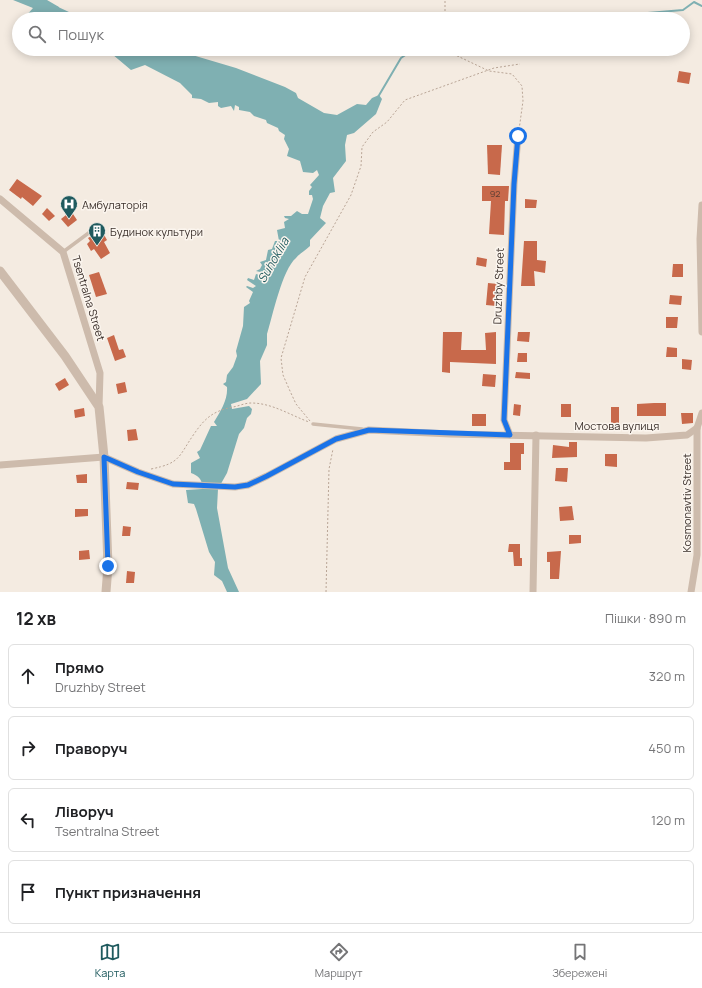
<!DOCTYPE html>
<html lang="uk">
<head>
<meta charset="utf-8">
<style>
  body { margin:0; font-family:Manrope,sans-serif; background:#f2f2f2; color:#202124 }
  .stop { position:absolute; width:12px; height:12px; margin:-9px; border:3px solid #1a73e8; border-radius:50%; background:#fff }
  .stop.end { background:#1a73e8; border-color:#fff; box-shadow:0 1px 4px #0008 }
  .list { margin:0; padding:0; list-style:none }
  h2 { display:flex; justify-content:space-between; align-items:center; height:52px; margin:0; padding:0 16px; font-size:17px }
  h2 small { font-size:13px; font-weight:400; color:#757577 }
  .list li { display:grid; grid-template-columns:26px 1fr auto; gap:12px; align-items:center; box-sizing:border-box; height:64px; margin:0 8px 8px; padding:0 8px; border:1px solid #e0e0e0; border-radius:6px }
  .list b { display:block; font-size:15px; white-space:nowrap }
  .list p { margin:0; font-size:13px; white-space:nowrap; color:#757577 }
  .list em { font-size:13px; font-style:normal; color:#757577 }
  .icon { flex:none; width:22px; height:22px; fill:none; stroke:currentColor; stroke-width:2; stroke-linecap:round; stroke-linejoin:round }
  .map { position:relative; flex:none; width:702px; height:592px; overflow:hidden }
  .search { position:absolute; background:#fff; box-shadow:0 2px 10px #0003; left:12px; right:12px; top:12px; height:44px; display:flex; align-items:center; gap:10px; box-sizing:border-box; padding:0 14px; border-radius:22px; color:#757577; font-size:15px }
  .sheet { height:340px; background:#fff }
  nav { display:flex; justify-content:space-around; align-items:center; box-sizing:border-box; height:56px; border-top:1px solid #e0e0e0; background:#fff; font-size:11px; color:#757577 }
  nav a { display:grid; justify-items:center; gap:2px }
  nav .on { color:#1f5a5e }
  .map>svg:first-child { display:block }
</style>
</head>
<body>
<div class="map">
<svg width="702" height="592" viewBox="0 0 702 592">
  <rect width="100%" height="100%" fill="#f4ebe1"/>
  <g fill="#7fb0b2">
    <path d="M 13,0 L 47,0 L 59,7 L 60,14 L 67,17 L 71,15 L 79,19 L 27,19 L 25,17 L 33,8 Z"/>
    <path d="M 106,49 L 172,49 L 236,68 L 285,87 L 296,93 L 298,98 L 324,113 L 337,115 L 357,104 L 366,105 L 372,98 L 379,95 L 382,99 L 376,114 L 354,133 L 347,135 L 345,145 L 346,161 L 333,178 L 335,192 L 330,193 L 323,206 L 320,218 L 326,223 L 310,240 L 310,246 C 305,251 300,253 296,258 C 282,270 273,315 267,334 L 267,345 L 260,361 L 261,384 L 247,399 L 231,404 L 232,409 L 249,406 L 252,409 L 251,414 L 247,418 L 244,428 L 239,434 L 227,473 L 218,489 L 217,508 L 228,568 L 239,592 L 227,592 L 222,581 L 214,575 L 215,562 L 209,552 L 196,509 L 194,504 L 188,503 L 186,490 L 202,489 C 203,480 199,476 191,473 L 191,463 L 200,458 L 197,452 L 200,450 L 211,426 L 217,426 L 214,422 C 221,411 228,399 227,387 L 223,384 L 226,382 L 227,375 L 233,367 L 237,356 L 236,351 L 243,326 L 244,307 L 250,303 L 249,301 L 253,292 L 246,287 L 247,286 L 253,288 L 256,286 L 247,280 L 248,278 L 254,280 L 256,274 L 259,275 L 260,272 L 256,271 L 260,269 L 262,265 L 260,262 L 266,260 L 268,250 L 272,249 L 275,241 L 279,241 L 277,230 L 285,228 L 284,222 L 289,219 L 285,218 L 284,216 L 291,216 L 297,211 L 302,214 L 308,214 L 313,199 L 312,195 L 309,195 L 309,191 L 312,187 L 310,185 L 319,175 L 317,170 L 313,173 L 303,172 L 300,161 L 287,156 L 289,149 L 284,139 L 285,135 L 279,131 L 278,128 L 267,123 L 266,120 L 254,116 L 250,112 L 239,110 L 239,107 L 235,105 L 234,111 L 231,106 L 221,108 L 218,106 L 218,102 L 209,103 L 201,99 L 192,98 L 192,95 L 180,83 L 145,65 L 131,70 Z"/>
  </g>
  <g fill="none" stroke-linecap="round" stroke-linejoin="round">
    <g stroke="#7fb0b2" stroke-width="2">
      <path d="M 577,19 L 683,10 L 694,2 L 702,6"/>
      <path d="M 378,97 L 401,58 L 414,49"/>
    </g>
    <path stroke="#7fb0b2" stroke-width="11" d="M 30,0 L 71,19"/>
  </g>
  <g fill="#c8694b">
    <path d="M 679,71 L 691,73 L 689,84 L 677,82 Z"/>
    <path d="M 487,145 L 502,145 L 500,175 L 488,174 Z"/>
    <path d="M 17,179 L 42,196 L 33,206 L 22,197 L 21,199 L 9,190 Z"/>
    <path d="M 482,186 L 509,186 L 508,201 L 505,201 L 504,235 L 489,234 L 491,201 L 482,201 Z"/>
    <path d="M 525,199 L 537,200 L 536,208 L 525,208 Z"/>
    <path d="M 47,208 L 55,216 L 49,221 L 42,214 Z"/>
    <path d="M 71,211 L 77,220 L 68,227 L 61,219 Z"/>
    <path d="M 98,232 L 100,235 L 103,233 L 107,240 L 104,242 L 110,253 L 101,259 L 94,249 L 91,251 L 87,244 L 90,241 L 88,238 Z"/>
    <path d="M 524,241 L 537,241 L 537,260 L 546,261 L 545,273 L 534,271 L 535,286 L 521,286 Z"/>
    <path d="M 477,257 L 487,259 L 486,267 L 476,265 Z"/>
    <path d="M 673,264 L 683,264 L 683,277 L 672,277 Z"/>
    <path d="M 99,272 L 107,294 L 96,297 L 89,275 Z"/>
    <path d="M 488,283 L 498,284 L 496,306 L 486,305 Z"/>
    <path d="M 670,295 L 682,296 L 681,305 L 669,304 Z"/>
    <path d="M 666,317 L 678,317 L 677,328 L 666,328 Z"/>
    <path d="M 443,332 L 462,332 L 461,350 L 486,350 L 485,333 L 496,332 L 496,364 L 450,362 L 450,373 L 442,372 Z"/>
    <path d="M 518,332 L 530,332 L 529,342 L 517,341 Z"/>
    <path d="M 114,335 L 119,350 L 123,349 L 126,357 L 115,361 L 107,338 Z"/>
    <path d="M 667,347 L 677,348 L 677,357 L 666,357 Z"/>
    <path d="M 518,353 L 527,353 L 527,362 L 517,362 Z"/>
    <path d="M 682,359 L 692,360 L 691,370 L 682,369 Z"/>
    <path d="M 516,372 L 530,373 L 530,379 L 515,378 Z"/>
    <path d="M 483,374 L 496,375 L 495,387 L 482,386 Z"/>
    <path d="M 65,378 L 69,385 L 59,391 L 55,384 Z"/>
    <path d="M 125,382 L 127,392 L 118,394 L 116,384 Z"/>
    <path d="M 654,403 L 666,403 L 666,416 L 637,416 L 637,404 Z"/>
    <path d="M 514,404 L 521,405 L 520,416 L 513,415 Z"/>
    <rect x="561" y="404" width="10" height="13"/>
    <rect x="611" y="407" width="8" height="16"/>
    <path d="M 84,408 L 85,416 L 75,418 L 74,410 Z"/>
    <path d="M 681,413 L 693,413 L 693,423 L 682,424 Z"/>
    <rect x="472" y="414" width="14" height="12"/>
    <path d="M 136,429 L 138,440 L 128,441 L 127,430 Z"/>
    <path d="M 569,442 L 577,442 L 577,457 L 552,458 L 553,445 L 569,447 Z"/>
    <path d="M 510,443 L 524,443 L 524,454 L 521,454 L 521,470 L 504,470 L 504,462 L 510,462 Z"/>
    <path d="M 605,454 L 617,454 L 617,467 L 605,466 Z"/>
    <path d="M 556,468 L 568,468 L 567,482 L 555,481 Z"/>
    <path d="M 87,474 L 87,483 L 77,483 L 76,475 Z"/>
    <path d="M 127,482 L 139,483 L 138,490 L 126,489 Z"/>
    <path d="M 572,506 L 574,520 L 560,521 L 559,507 Z"/>
    <path d="M 75,509 L 88,509 L 88,516 L 75,517 Z"/>
    <path d="M 123,526 L 131,527 L 130,536 L 122,536 Z"/>
    <path d="M 569,535 L 581,535 L 581,543 L 569,544 Z"/>
    <path d="M 509,544 L 520,544 L 520,558 L 522,558 L 522,566 L 514,566 L 513,552 L 508,552 Z"/>
    <path d="M 89,550 L 90,559 L 79,560 L 79,551 Z"/>
    <path d="M 561,551 L 559,579 L 550,579 L 550,562 L 547,562 L 547,552 Z"/>
    <path d="M 127,571 L 135,572 L 134,583 L 126,583 Z"/>
  </g>
  <g fill="none" stroke-linecap="round" stroke-linejoin="round">
    <g stroke="#b9a596" stroke-width="1" stroke-dasharray="2 2" stroke-linecap="butt">
      <path d="M 445,19 L 445,0"/>
      <path d="M 448,49 L 449,52 L 489,71 L 512,74 L 522,86 L 523,101 L 519,130"/>
      <path d="M 310,421 L 296,404 L 290,391 L 283,375 L 281,358 L 305,277 L 351,195 L 361,166 L 362,147 L 373,132 L 387,122 L 405,100 L 494,68 L 520,64"/>
      <path d="M 151,469 C 181,463 178,457 194,434 C 205,418 213,411 233,407 C 239,406 245,403 251,403 C 272,403 290,415 309,422"/>
      <path d="M 326,592 L 329,469 L 333,449"/>
    </g>
    <g stroke="#cdbbac" stroke-width="3.5">
      <path d="M 63,252 L 94,229"/>
      <path d="M 313,424 L 362,429"/>
    </g>
    <g stroke="#cdbbac" stroke-width="7">
      <path d="M 0,199 L 63,252 L 100,373 L 99,407"/>
      <path d="M 702,205 L 700,239 L 702,332"/>
      <path d="M 510,435 L 504,420 L 514,184 L 518,136"/>
      <path d="M 0,465 L 104,457 L 138,472 L 173,484 L 235,487 L 248,485 L 267,476 L 336,439 L 369,430 L 450,434 L 646,438 L 687,435 L 697,428"/>
      <path d="M 533,592 L 536,435"/>
      <path d="M 691,592 L 697,555 L 697,428 L 702,413"/>
    </g>
    <path stroke="#cdbbac" stroke-width="9" d="M 0,271 L 65,356 L 99,407 L 104,457 L 108,566 L 106,592"/>
  </g>
  <g fill="none" stroke-linecap="round" stroke-linejoin="round">
    <path stroke="#1a73e8" stroke-width="5" d="M 108,566 L 104,457 L 138,472 L 173,484 L 235,487 L 248,485 L 267,476 L 336,439 L 369,430 L 510,435 L 504,420 L 514,184 L 518,136"/>
  </g>
  <defs>
    <g id="hospital-pin" transform="scale(0.9)"><path d="M0 17L-7.5 6A9.5 9.5 0 1 1 7.5 6Z" fill="#1f5a5e" stroke="#fbf5ee"/><path d="M-5-5h3v3.5h4V-5h3V5h-3V1.5h-4V5h-3Z" fill="#fff"/></g>
    <g id="building-pin" transform="scale(0.9)"><path d="M0 17L-7.5 6A9.5 9.5 0 1 1 7.5 6Z" fill="#1f5a5e" stroke="#fbf5ee"/><path d="M-4-6H4V6H1V3H-1V6H-4ZM-2.5-4.3h1.7v1.8h-1.7ZM.8-4.3h1.7v1.8H.8ZM-2.5-1h1.7V.8h-1.7ZM.8-1h1.7V.8H.8Z" fill="#fff"/></g>
  </defs>
  <g fill-rule="evenodd">
    <use href="#hospital-pin" x="69" y="204"/>
    <use href="#building-pin" x="97" y="231"/>
  </g>
  <g text-anchor="middle" dominant-baseline="central" stroke-width="3" stroke-linejoin="round" paint-order="stroke">
    <g font-size="9" fill="#5e3e33">
      <text x="495" y="193">92</text>
    </g>
    <g font-size="11" fill="#3b302b" stroke="#fbf5ee" text-anchor="start">
      <text x="82" y="204">Амбулаторія</text>
      <text x="110" y="231">Будинок культури</text>
    </g>
    <g font-size="11" fill="#3b302b" stroke="#fbf5ee">
      <text transform="translate(498 286) rotate(-88)">Druzhby Street</text>
      <text transform="translate(89 298) rotate(73)">Tsentralna Street</text>
      <text x="617" y="425">Мостова вулиця</text>
      <text transform="translate(686 503) rotate(-90)">Kosmonavtiv Street</text>
    </g>
    <g font-size="12" font-style="italic" fill="#1f5a5e" stroke="#fbf5ee">
      <text transform="translate(273 260) rotate(-60)">Suhokliia</text>
    </g>
  </g>
</svg>
<div class="stop" style="left:518px;top:136px"></div>
<div class="stop end" style="left:108px;top:566px"></div>
<div class="search"><svg class="icon" aria-label="search" viewBox="0 0 24 24"><circle cx="10" cy="10" r="6"/><path d="M15 15l6 6"/></svg>Пошук</div>
</div>
<section class="sheet">
<h2>12 хв<small>Пішки · 890 m</small></h2>
<ul class="list">
<li><svg class="icon" aria-label="ahead" viewBox="0 0 24 24"><path d="M12 20V5M6 11l6-6 6 6"/></svg><div><b>Прямо</b><p>Druzhby Street</p></div><em>320 m</em></li>
<li><svg class="icon" aria-label="right" viewBox="0 0 24 24"><path d="M7 20v-9h11M14 6l5 5-5 5"/></svg><div><b>Праворуч</b></div><em>450 m</em></li>
<li><svg class="icon" aria-label="left" viewBox="0 0 24 24"><path d="M17 20v-9H6M10 6l-5 5 5 5"/></svg><div><b>Ліворуч</b><p>Tsentralna Street</p></div><em>120 m</em></li>
<li><svg class="icon" aria-label="arrive" viewBox="0 0 24 24"><path d="M6 21V4h12l-3 4 3 4H6"/></svg><div><b>Пункт призначення</b></div></li>
</ul>
</section>
<nav>
<a class="on"><svg class="icon" aria-label="map" viewBox="0 0 24 24"><path d="M3 6l6-2 6 2 6-2v14l-6 2-6-2-6 2zM9 4v14M15 6v14"/></svg>Карта</a>
<a><svg class="icon" aria-label="directions" viewBox="0 0 24 24"><path d="M12 3l9 9-9 9-9-9zM9 14v-3h6M13 9l2 2-2 2"/></svg>Маршрут</a>
<a><svg class="icon" aria-label="saved" viewBox="0 0 24 24"><path d="M7 4h10v16l-5-4-5 4z"/></svg>Збережені</a>
</nav>
</body>
</html>
